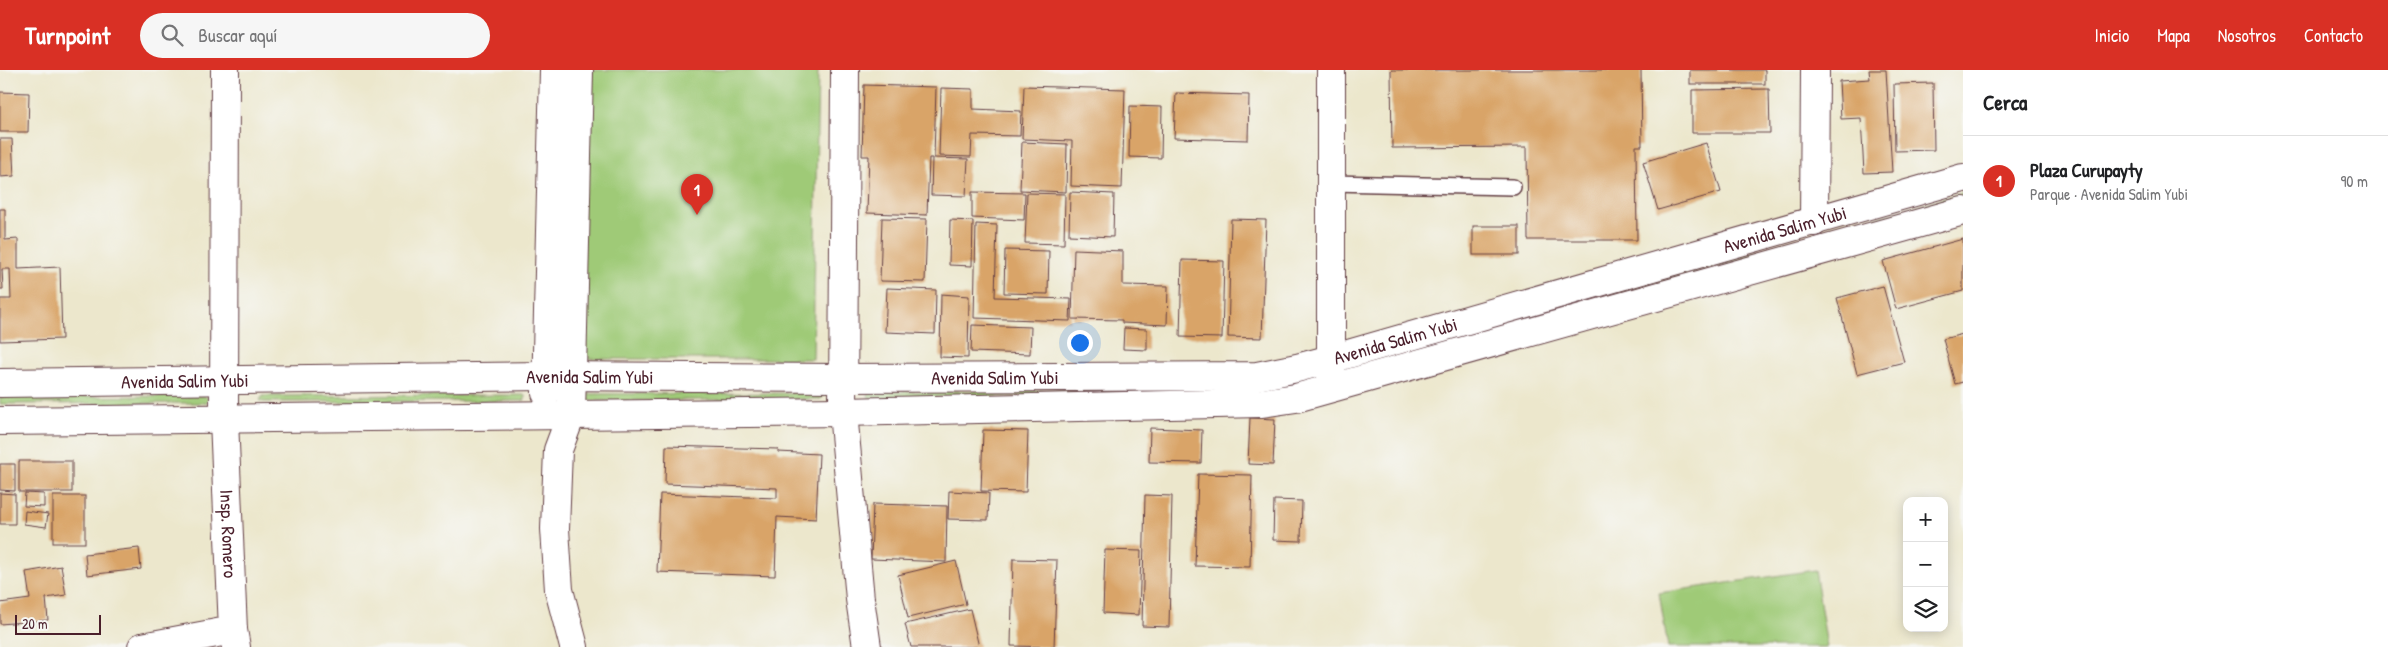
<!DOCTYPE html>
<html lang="es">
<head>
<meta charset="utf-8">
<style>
  body { margin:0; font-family:"Patrick Hand",sans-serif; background:#f6f6f6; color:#202124 }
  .controls { position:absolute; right:15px; bottom:15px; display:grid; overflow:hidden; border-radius:10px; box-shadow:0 2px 12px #0003 }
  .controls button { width:45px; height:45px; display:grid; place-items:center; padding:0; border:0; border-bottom:1px solid #e0e0e0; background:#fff; color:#202124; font:25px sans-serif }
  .scale { position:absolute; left:15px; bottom:12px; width:86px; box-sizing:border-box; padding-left:5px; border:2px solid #4a1f2b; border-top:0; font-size:14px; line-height:18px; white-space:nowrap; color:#4a1f2b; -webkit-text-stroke:4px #f6f6f2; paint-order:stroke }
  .you { position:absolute; left:1079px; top:272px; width:18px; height:18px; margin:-12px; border:4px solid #fff; border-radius:50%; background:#1a73e8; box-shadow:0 0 0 8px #1a73e833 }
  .badge { display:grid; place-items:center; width:32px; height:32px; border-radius:50%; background:#d93025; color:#fff; font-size:16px; font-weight:700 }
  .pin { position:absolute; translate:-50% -41px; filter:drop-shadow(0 1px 2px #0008) }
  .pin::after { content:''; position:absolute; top:26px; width:18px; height:15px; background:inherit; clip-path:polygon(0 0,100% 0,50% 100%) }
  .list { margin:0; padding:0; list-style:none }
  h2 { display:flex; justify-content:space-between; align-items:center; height:65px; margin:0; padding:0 20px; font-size:21px }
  h2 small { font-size:16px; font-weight:400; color:#757577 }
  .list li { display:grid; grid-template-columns:32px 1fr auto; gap:15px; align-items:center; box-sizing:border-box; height:90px; padding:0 20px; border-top:1px solid #e0e0e0 }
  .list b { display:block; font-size:19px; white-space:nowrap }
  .list p { margin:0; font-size:16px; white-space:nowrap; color:#757577 }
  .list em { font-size:16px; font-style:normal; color:#757577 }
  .icon { flex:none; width:28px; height:28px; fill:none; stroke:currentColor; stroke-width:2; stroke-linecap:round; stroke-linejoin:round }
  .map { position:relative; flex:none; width:1963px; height:577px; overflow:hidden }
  header { display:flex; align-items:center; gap:30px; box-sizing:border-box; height:70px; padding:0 25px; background:#d93025; color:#fff }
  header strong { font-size:24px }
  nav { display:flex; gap:28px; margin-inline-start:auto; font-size:18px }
  .search { width:350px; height:45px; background:#f6f6f6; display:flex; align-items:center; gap:12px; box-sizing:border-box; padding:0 18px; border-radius:28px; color:#757577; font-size:19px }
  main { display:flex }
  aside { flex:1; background:#fff }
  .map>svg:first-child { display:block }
</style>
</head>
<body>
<header>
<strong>Turnpoint</strong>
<div class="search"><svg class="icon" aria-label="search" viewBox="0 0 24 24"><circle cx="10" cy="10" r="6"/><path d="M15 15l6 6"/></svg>Buscar aquí</div>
<nav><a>Inicio</a><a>Mapa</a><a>Nosotros</a><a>Contacto</a></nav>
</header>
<main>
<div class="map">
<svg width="1963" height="577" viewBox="0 0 1963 577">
  <rect width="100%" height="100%" fill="#f6f6f2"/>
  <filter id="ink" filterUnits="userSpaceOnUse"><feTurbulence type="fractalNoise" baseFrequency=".02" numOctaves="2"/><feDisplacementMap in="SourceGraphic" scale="10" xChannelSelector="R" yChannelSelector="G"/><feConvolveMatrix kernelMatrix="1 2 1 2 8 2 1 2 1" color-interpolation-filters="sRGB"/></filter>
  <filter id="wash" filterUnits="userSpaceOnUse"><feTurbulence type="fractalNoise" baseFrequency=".0096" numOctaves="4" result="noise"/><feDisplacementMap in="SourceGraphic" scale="20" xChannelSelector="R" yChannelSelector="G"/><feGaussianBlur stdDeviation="1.12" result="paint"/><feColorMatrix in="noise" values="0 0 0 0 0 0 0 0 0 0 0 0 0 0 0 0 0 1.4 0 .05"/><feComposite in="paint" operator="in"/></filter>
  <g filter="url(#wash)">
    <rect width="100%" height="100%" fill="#ece7cc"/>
    <g fill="#9fca77" stroke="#747451">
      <path d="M 585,0 L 818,0 L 813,289 L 570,289 Z"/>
      <path d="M 1963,123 L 1963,130 L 1376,292 L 1379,289 Z"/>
      <path d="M 1302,309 L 1303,312 L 1273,322 L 869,328 L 868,324 L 871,322 L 1248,318 Z"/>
      <path d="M 821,323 L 823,325 L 821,329 L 578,331 L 578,324 Z"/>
      <path d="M 524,325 L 526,327 L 524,331 L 263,332 L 260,330 L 263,326 Z"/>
      <path d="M 205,326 L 208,329 L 206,333 L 0,334 L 0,327 Z"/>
      <path d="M 1815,500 L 1827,577 L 1668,577 L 1659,523 Z"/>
    </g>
    <g id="blocks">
      <g fill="#d9a468">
        <path d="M 1391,0 L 1641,0 L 1642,76 L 1636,76 L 1637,170 L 1528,170 L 1527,77 L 1392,78 Z"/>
        <rect x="1690" y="0" width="75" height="14"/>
        <path d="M 1869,0 L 1886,0 L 1892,102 L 1864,103 L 1861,48 L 1841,49 L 1839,11 L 1870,9 Z"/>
        <path d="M 1933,13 L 1934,80 L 1895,81 L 1894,14 Z"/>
        <path d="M 864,15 L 936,17 L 934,88 L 968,89 L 966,126 L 931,125 L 932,88 L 929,88 L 927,145 L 867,143 L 869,86 L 862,86 Z"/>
        <path d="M 1024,16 L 1125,19 L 1122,118 L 1071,116 L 1072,71 L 1022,69 Z"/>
        <path d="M 941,18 L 973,19 L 973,39 L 1021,41 L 1020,66 L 972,65 L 971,87 L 939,86 Z"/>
        <path d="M 1769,19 L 1770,63 L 1692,63 L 1692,20 Z"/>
        <path d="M 0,22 L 29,23 L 28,62 L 0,62 Z"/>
        <path d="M 1176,23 L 1249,25 L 1248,70 L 1174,68 Z"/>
        <path d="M 1130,36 L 1162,37 L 1161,88 L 1129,87 Z"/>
        <path d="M 0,69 L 12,69 L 14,106 L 0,107 Z"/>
        <path d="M 1022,72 L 1067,74 L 1066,122 L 1020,120 Z"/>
        <path d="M 1706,73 L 1721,122 L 1658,140 L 1643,92 Z"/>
        <path d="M 972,122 L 1025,123 L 1024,150 L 972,148 Z"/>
        <path d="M 1070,122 L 1114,124 L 1113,167 L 1069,165 Z"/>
        <path d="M 1027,123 L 1065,124 L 1064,174 L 1025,173 Z"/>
        <path d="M 0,139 L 5,139 L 5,170 L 18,169 L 18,199 L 60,197 L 62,269 L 0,271 L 0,229 L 11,229 L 10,199 L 2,199 L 3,219 L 0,219 Z"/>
        <path d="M 882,148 L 927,149 L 925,212 L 880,211 Z"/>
        <path d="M 1231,149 L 1266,150 L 1262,268 L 1228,267 Z"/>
        <path d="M 950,150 L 973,151 L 972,196 L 949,195 Z"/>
        <path d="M 976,154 L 997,155 L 995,227 L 1071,229 L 1070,251 L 974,248 Z"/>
        <rect x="1473" y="156" width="46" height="29"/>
        <path d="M 1963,169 L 1963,221 L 1896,239 L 1883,191 Z"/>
        <path d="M 1074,179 L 1123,181 L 1123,215 L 1168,216 L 1167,255 L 1122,253 L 1122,250 L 1072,249 Z"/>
        <path d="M 1005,180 L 1049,181 L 1048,224 L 1004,223 Z"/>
        <path d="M 1182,190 L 1224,191 L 1222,268 L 1180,267 Z"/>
        <path d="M 1883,216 L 1904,292 L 1857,304 L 1837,228 Z"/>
        <path d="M 887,218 L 936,220 L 935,264 L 885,262 Z"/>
        <path d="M 941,224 L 969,226 L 968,288 L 940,287 Z"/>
        <path d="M 972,255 L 1031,257 L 1030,284 L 971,282 Z"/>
        <path d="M 1124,258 L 1147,259 L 1147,280 L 1123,279 Z"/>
        <path d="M 1963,264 L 1963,312 L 1955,314 L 1943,269 Z"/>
        <path d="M 1250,348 L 1275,349 L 1273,395 L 1248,394 Z"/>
        <path d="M 1150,358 L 1202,360 L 1201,393 L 1149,392 Z"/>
        <path d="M 983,360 L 1028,361 L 1026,422 L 981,421 Z"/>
        <path d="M 666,376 L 778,379 L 778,382 L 819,384 L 816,449 L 777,447 L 775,506 L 657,502 L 660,424 L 777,428 L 777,418 L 665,414 Z"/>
        <rect x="19" y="391" width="53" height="31"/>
        <path d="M 0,394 L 15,394 L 15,421 L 0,420 Z"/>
        <path d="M 1198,404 L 1252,405 L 1250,497 L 1195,496 Z"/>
        <path d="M 949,421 L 989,423 L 988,450 L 948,449 Z"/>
        <path d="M 0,423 L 15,424 L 15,454 L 0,454 Z"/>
        <path d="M 25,423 L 44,424 L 44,437 L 24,436 Z"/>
        <path d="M 1145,425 L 1172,426 L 1169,557 L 1142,556 Z"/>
        <rect x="53" y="426" width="32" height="47"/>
        <path d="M 1274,430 L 1302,431 L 1301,471 L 1273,470 Z"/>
        <path d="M 873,434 L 947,436 L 946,492 L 871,489 Z"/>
        <path d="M 25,441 L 48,444 L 46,457 L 24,454 Z"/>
        <path d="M 139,478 L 141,499 L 87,505 L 85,484 Z"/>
        <path d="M 1105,480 L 1141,481 L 1139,545 L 1103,543 Z"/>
        <path d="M 1013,489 L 1057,490 L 1054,577 L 1011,576 Z"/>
        <path d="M 956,491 L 966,534 L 908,548 L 898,505 Z"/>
        <path d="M 61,496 L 66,525 L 46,528 L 48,550 L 0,554 L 0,533 L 30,529 L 26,502 Z"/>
        <path d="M 970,539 L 979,577 L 911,577 L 905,554 Z"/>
      </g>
    </g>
  </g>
  <g filter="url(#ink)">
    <use href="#blocks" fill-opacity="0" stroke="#623d43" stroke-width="1"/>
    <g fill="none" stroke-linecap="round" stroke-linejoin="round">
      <g stroke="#623d43" stroke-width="18">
        <path id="lane" d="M 1331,113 L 1513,117"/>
      </g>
      <g stroke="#623d43" stroke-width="30">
        <g id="street">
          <path id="s1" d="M 225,0 L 224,350 L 233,560 L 236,577"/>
          <path d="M 845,0 L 843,342 L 860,529 L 867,577"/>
          <path d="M 1331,0 L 1331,306"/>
          <path d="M 1814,152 L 1815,0"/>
          <path id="s2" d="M 0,313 L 546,306 L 843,308 L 1257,306 L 1297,298 L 1331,289 L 1963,108"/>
          <path d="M 546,323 L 554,0"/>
          <path d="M 0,351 L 843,342 L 1262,333 L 1296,328 L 1963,141"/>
          <path d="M 142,577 L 233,560"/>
          <path d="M 574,577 L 559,520 L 555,459 L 558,380 L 571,345 L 579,0"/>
        </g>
      </g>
      <use href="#lane" stroke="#fff" stroke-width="15"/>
      <use href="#street" stroke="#fff" stroke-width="28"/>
    </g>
  </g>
  <g text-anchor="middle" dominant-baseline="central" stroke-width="4" stroke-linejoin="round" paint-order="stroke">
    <g font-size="19" fill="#4a1f2b" stroke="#f6f6f2">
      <text stroke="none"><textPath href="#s2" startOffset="1805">Avenida Salim Yubi</textPath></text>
      <text stroke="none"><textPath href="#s2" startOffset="1400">Avenida Salim Yubi</textPath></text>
      <text stroke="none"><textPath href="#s2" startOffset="590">Avenida Salim Yubi</textPath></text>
      <text stroke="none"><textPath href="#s2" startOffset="995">Avenida Salim Yubi</textPath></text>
      <text stroke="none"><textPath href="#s2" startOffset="185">Avenida Salim Yubi</textPath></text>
      <text stroke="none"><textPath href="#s1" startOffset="464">Insp. Romero</textPath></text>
    </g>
  </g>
</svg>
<div class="controls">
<button>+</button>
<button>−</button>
<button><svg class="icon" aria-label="layers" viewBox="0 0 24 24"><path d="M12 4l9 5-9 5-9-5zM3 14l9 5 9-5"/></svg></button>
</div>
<div class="scale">20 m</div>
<div class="you"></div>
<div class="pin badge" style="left:697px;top:145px">1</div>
</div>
<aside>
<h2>Cerca<small></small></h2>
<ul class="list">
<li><span class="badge">1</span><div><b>Plaza Curupayty</b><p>Parque · Avenida Salim Yubi</p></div><em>90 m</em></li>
</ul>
</aside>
</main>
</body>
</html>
